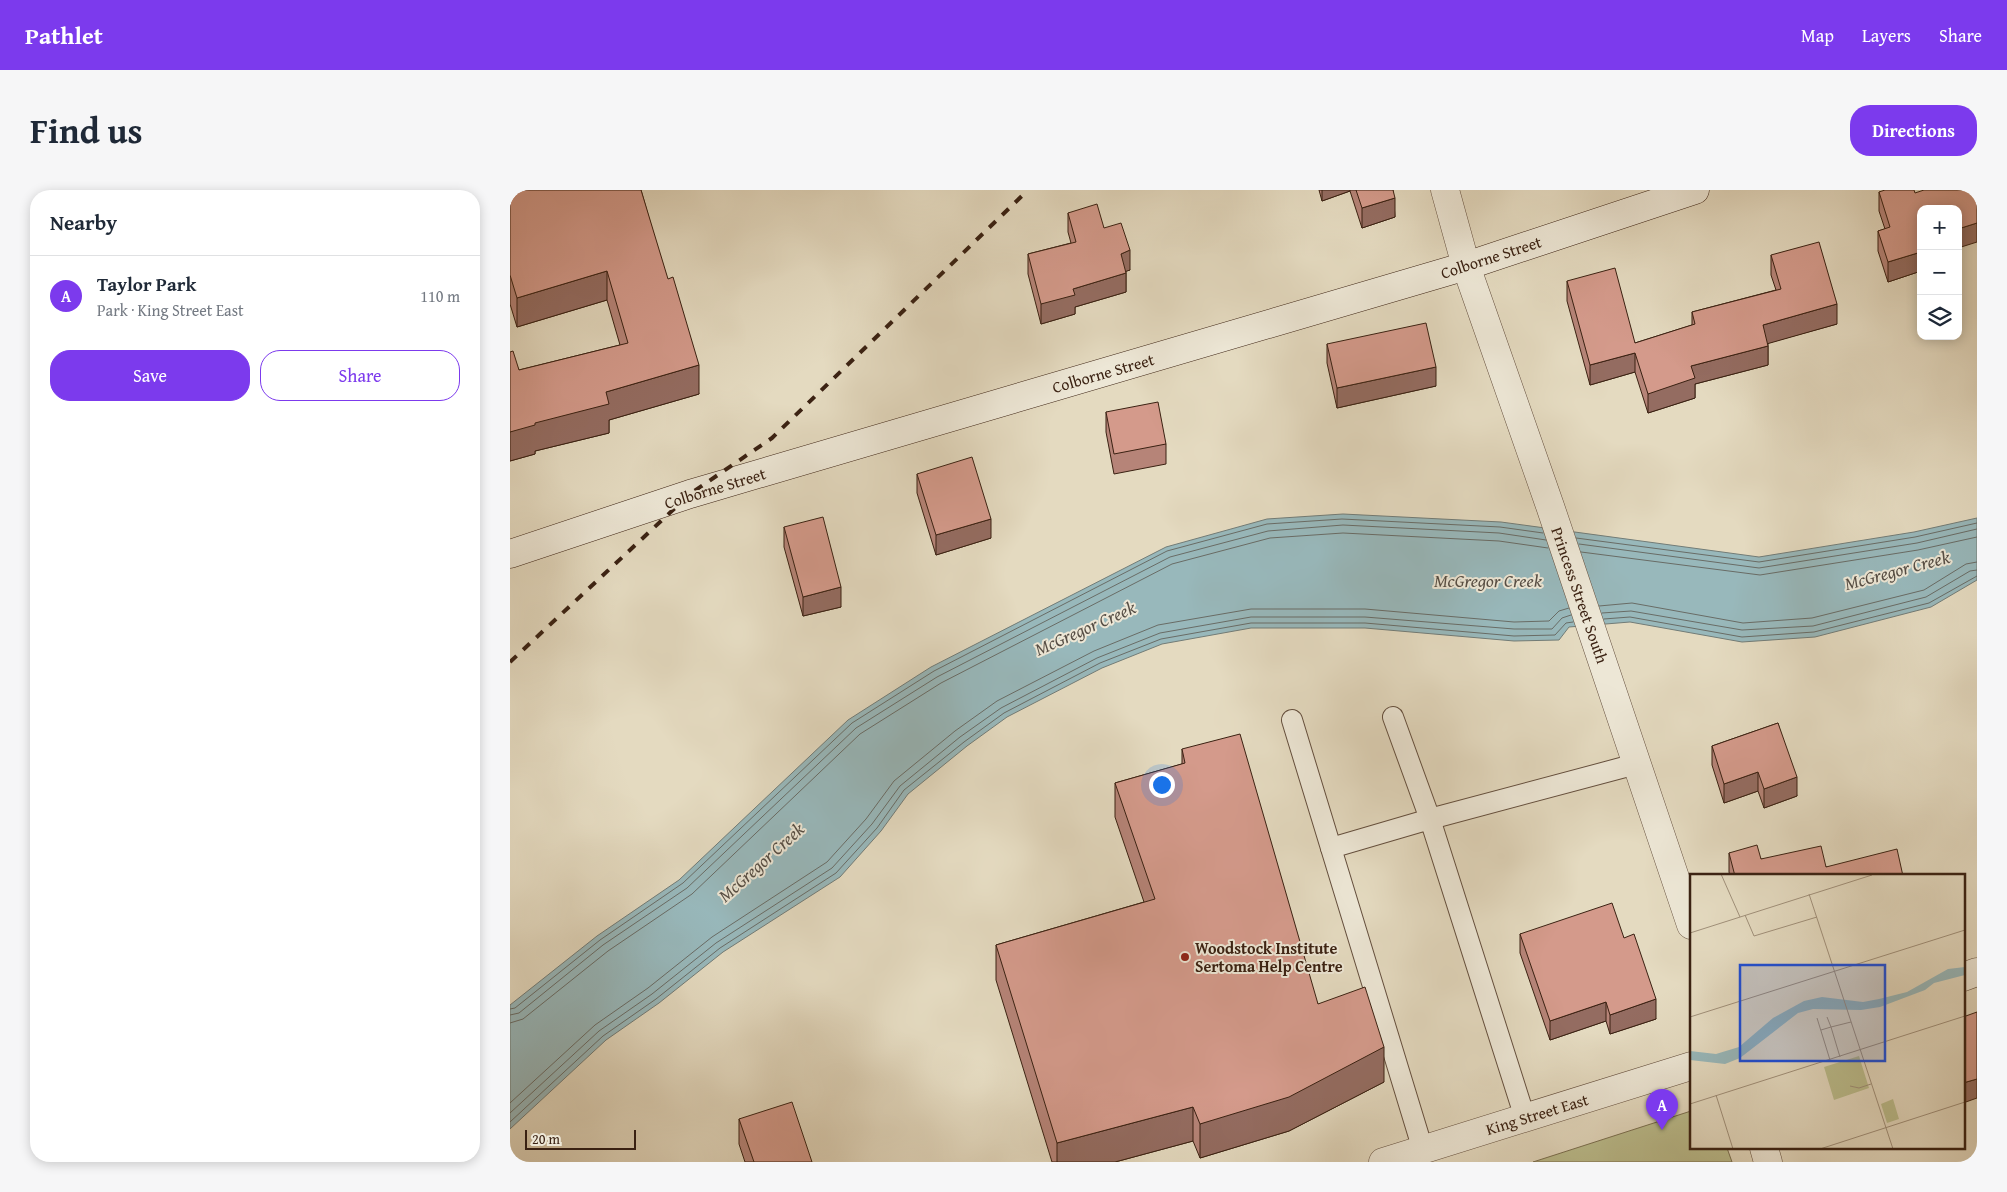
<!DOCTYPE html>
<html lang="en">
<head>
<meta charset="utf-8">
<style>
  body { margin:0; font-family:"Gentium Book Plus",serif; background:#f6f6f7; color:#1f2937 }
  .controls { position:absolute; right:15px; top:15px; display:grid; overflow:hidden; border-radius:10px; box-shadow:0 2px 12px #0003 }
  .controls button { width:45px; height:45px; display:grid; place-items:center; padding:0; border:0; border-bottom:1px solid #e0e1e3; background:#fff; color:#1f2937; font:25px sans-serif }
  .scale { position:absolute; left:15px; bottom:12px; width:111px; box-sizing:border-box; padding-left:5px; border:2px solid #3a2112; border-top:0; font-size:14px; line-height:18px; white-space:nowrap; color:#3a2112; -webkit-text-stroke:4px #ede7d6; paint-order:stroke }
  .you { position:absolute; left:651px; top:594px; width:18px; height:18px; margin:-12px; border:4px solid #fff; border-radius:50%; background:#1a73e8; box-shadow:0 0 0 8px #1a73e833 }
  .badge { display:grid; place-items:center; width:32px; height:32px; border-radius:50%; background:#7c3aed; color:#fff; font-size:16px; font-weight:700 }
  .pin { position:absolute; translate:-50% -41px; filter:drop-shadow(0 1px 2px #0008) }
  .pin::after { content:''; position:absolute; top:26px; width:18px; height:15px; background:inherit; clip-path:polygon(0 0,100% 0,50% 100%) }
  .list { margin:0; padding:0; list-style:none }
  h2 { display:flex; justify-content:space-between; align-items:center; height:65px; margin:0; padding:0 20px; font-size:21px }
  h2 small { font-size:16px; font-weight:400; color:#747a83 }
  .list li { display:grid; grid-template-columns:32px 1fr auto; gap:15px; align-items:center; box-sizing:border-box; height:80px; padding:0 20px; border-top:1px solid #e0e1e3 }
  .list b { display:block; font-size:19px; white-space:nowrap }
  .list p { margin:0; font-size:16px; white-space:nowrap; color:#747a83 }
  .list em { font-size:16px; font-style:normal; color:#747a83 }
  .actions { display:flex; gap:10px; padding:15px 20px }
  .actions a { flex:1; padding:11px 0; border:1px solid #7c3aed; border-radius:20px; text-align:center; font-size:18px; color:#7c3aed }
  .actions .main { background:#7c3aed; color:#fff }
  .icon { flex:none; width:28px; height:28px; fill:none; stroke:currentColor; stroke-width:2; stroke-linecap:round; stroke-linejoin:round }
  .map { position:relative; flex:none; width:1467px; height:972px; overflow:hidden; border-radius:20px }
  header { display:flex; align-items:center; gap:30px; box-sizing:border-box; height:70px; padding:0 25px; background:#7c3aed; color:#fff }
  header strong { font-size:24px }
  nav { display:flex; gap:28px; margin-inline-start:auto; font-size:18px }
  .intro { display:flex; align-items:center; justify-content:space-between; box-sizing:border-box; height:120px; padding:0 30px }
  h1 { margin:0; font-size:35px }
  .button { padding:12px 22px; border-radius:20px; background:#7c3aed; color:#fff; font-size:18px; font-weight:700 }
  main { display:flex; gap:30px; padding:0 30px }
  aside { flex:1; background:#fff; border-radius:20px; box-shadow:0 2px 12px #0003 }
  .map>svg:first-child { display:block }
</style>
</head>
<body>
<header>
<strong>Pathlet</strong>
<nav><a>Map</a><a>Layers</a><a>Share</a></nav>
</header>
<div class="intro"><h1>Find us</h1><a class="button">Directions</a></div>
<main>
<aside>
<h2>Nearby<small></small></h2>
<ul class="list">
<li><span class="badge">A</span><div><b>Taylor Park</b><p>Park · King Street East</p></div><em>110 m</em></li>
</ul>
<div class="actions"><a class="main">Save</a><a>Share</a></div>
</aside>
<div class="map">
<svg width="1467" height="972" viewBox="0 0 1467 972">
  <rect width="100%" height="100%" fill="#e4dac0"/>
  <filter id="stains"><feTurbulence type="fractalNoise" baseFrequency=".004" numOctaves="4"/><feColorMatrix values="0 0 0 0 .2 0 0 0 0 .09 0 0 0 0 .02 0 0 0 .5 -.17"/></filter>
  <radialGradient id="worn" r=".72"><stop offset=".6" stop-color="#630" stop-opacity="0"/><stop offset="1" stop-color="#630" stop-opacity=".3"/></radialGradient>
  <path fill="#bbbd8d" stroke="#7a6f50" d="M 1181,921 L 1181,958 L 1217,958 L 1222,972 L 1023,972 Z"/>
  <path fill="#98b8bb" stroke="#727c77" d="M 833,324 L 991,332 L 1249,367 L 1404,342 L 1467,328 L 1467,390 L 1421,417 L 1305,447 L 1232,452 L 1120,432 L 1059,437 L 1049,450 L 1004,451 L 855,438 L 741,438 L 652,454 L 592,478 L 497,527 L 457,556 L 398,604 L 371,641 L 330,687 L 213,762 L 149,813 L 96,850 L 0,939 L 0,815 L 87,746 L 169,690 L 338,530 L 421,477 L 656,357 L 757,329 Z"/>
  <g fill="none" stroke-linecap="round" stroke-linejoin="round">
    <g stroke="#696c66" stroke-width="1">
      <path d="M 1066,348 L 1249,372 L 1405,347 L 1467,333"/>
      <path d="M 1069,354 L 1249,378 L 1407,353 L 1467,339"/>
      <path d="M 1071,362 L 1250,385 L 1408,360 L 1467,347"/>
      <path d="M 1089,416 L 1122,413 L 1233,433 L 1302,428 L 1414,400 L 1456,374 L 1467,372"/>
      <path d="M 1092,423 L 1121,421 L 1232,440 L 1303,436 L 1416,407 L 1460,381 L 1467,380"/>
      <path d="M 1094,429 L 1120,427 L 1232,447 L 1304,442 L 1419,413 L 1467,386"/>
      <path d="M 0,819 L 5,818 L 90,750 L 173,693 L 342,533 L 424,481 L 657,361 L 757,334 L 832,329 L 990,337 L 1033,343"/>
      <path d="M 0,825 L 9,823 L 93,755 L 177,698 L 346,538 L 427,487 L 660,367 L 758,341 L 833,335 L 989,343 L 1036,350"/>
      <path d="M 0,833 L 13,829 L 98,761 L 182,704 L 350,544 L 431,493 L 662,374 L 760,348 L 833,343 L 989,351 L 1038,358"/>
      <path d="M 0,913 L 85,835 L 138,798 L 202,747 L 317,672 L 356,629 L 384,591 L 445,541 L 487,511 L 584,461 L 648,435 L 741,419 L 855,419 L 1004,432 L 1039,431 L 1049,421 L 1059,418"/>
      <path d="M 0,923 L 89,841 L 142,804 L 206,753 L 322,678 L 362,634 L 390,596 L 450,547 L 491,518 L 587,468 L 650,443 L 741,427 L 855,427 L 1004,439 L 1042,439 L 1052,428 L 1061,425"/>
      <path d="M 0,932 L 93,846 L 146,809 L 210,758 L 326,683 L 367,638 L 394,600 L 454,552 L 494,523 L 590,473 L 651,449 L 741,433 L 855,433 L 1004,446 L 1045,445 L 1056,433 L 1063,432"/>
    </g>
    <g stroke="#644f3e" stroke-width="22">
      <g id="lane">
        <path d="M 883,527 L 920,629 L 1126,574"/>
        <path d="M 782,530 L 913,960"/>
        <path d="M 821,658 L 920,629 L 1015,928"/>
      </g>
    </g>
    <g stroke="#644f3e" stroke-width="29">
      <g id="street">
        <path d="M 935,0 L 956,76 L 1040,316 L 1181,735"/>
        <path d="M 1453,787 L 1467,782"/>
        <path d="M 1254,958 L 1258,972"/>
        <path d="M 873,972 L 1181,876"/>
      </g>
    </g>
    <g stroke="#3a2112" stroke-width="29">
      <path id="secondary" d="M 0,364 L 180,304 L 956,76 L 1185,0"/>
    </g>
    <use href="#lane" stroke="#ede7d6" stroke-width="20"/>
    <use href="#street" stroke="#ede7d6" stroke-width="28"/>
    <use href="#secondary" stroke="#ede7d6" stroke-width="28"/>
    <path stroke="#3a2112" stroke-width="4" stroke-dasharray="9 9" stroke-linecap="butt" d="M 0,472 L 180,304 L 262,248 L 518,0"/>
  </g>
  <g fill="#b68478" stroke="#3a2112">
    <path d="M 0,0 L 131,0 L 189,204 L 99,230 L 99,243 L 25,261 L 25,264 L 0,271 L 0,162 L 9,180 L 110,155 L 97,110 L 7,137 L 0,114 Z"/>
    <path d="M 809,0 L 883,0 L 885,27 L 852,38 L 840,1 L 812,11 Z"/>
    <path d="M 1369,2 L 1411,19 L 1411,81 L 1378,92 L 1368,61 L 1368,41 L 1375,39 L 1369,21 Z"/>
    <path d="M 558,23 L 594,38 L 620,80 L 616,81 L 616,102 L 565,117 L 565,124 L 531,134 L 518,84 L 518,64 L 561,53 L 558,42 Z"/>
    <path d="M 1261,65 L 1327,134 L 1258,153 L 1258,175 L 1185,194 L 1185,208 L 1138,223 L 1125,182 L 1080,195 L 1057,111 L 1057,91 L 1125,153 L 1182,135 L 1182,122 L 1266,100 L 1261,85 Z"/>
    <path d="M 817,154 L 926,196 L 827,218 L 817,173 Z"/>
    <path d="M 596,222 L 656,254 L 656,274 L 604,284 L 596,242 Z"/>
    <path d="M 407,284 L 481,348 L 426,365 L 407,303 Z"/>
    <path d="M 274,337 L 331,417 L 293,426 L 274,357 Z"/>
    <path d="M 1268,533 L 1287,606 L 1254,618 L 1248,601 L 1214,613 L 1202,575 L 1202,556 Z"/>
    <path d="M 672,559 L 808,814 L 874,892 L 779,941 L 690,968 L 683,951 L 605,972 L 542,972 L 486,790 L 486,755 L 634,712 L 605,627 L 605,593 L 672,574 Z"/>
    <path d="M 1219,663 L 1251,669 L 1393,686 L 1220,686 L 1219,682 Z"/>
    <path d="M 1010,744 L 1114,748 L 1146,829 L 1100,844 L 1096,831 L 1040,850 L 1010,763 Z"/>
    <path d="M 229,929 L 302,972 L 235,972 L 229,954 Z"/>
  </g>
  <g fill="#946c61" stroke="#3a2112">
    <path d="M 812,0 L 840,0 L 840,1 L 812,11 Z"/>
    <path d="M 885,8 L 885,27 L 852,38 L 852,18 Z"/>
    <path d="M 1467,33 L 1467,52 L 1448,58 L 1448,39 Z"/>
    <path d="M 620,60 L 620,80 L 611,83 L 611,64 Z"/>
    <path d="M 1411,62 L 1411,81 L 1378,92 L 1378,72 Z"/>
    <path d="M 97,81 L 97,110 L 7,137 L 7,108 Z"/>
    <path d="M 616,83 L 616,102 L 565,117 L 565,124 L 531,134 L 531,114 L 563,99 Z"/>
    <path d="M 1327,114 L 1327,134 L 1253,155 L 1253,135 Z"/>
    <path d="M 1258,156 L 1258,175 L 1185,194 L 1185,208 L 1138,223 L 1138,204 L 1181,176 Z"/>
    <path d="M 1125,163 L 1125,182 L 1080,195 L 1080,175 Z"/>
    <path d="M 189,175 L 189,204 L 99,230 L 99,243 L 25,261 L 25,264 L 0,271 L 0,242 L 96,202 Z"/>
    <path d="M 926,177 L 926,196 L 827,218 L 827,198 Z"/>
    <path d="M 481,329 L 481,348 L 426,365 L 426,345 Z"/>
    <path d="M 331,397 L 331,417 L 293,426 L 293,407 Z"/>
    <path d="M 1248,582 L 1248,601 L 1214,613 L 1214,594 Z"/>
    <path d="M 1287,587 L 1287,606 L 1254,618 L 1254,599 Z"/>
    <path d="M 1146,809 L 1146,829 L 1100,844 L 1100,825 Z"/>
    <path d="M 1096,812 L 1096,831 L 1040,850 L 1040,831 Z"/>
    <path d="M 874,857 L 874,892 L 779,941 L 690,968 L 690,934 Z"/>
    <path d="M 1467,889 L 1467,908 L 1453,913 L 1453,893 Z"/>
    <path d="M 683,917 L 683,951 L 605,972 L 547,972 L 547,953 Z"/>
  </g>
  <g fill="#d49a8b" stroke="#3a2112">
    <path d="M 0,0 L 131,0 L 158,89 L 163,87 L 189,175 L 96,202 L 99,214 L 25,233 L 25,235 L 0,242 L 0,162 L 3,161 L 9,180 L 118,153 L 97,81 L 7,108 L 0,85 Z"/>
    <path d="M 846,0 L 883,0 L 885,8 L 852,18 Z"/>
    <path d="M 1375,0 L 1404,0 L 1405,3 L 1414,0 L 1467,0 L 1467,33 L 1448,39 L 1448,19 L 1411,19 L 1411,62 L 1378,72 L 1368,41 L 1380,37 L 1369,2 Z"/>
    <path d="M 587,14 L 594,38 L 611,33 L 620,60 L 611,64 L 616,83 L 563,99 L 565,105 L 531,114 L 518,64 L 566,52 L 558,23 Z"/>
    <path d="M 1309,52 L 1327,114 L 1253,135 L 1258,156 L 1181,176 L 1185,188 L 1138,204 L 1125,163 L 1080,175 L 1057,91 L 1105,78 L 1125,153 L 1185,134 L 1182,122 L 1271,99 L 1261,65 Z"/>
    <path d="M 916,133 L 926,177 L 827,198 L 817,154 Z"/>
    <path d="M 648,212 L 656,254 L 604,264 L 596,222 Z"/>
    <path d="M 462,267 L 481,329 L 426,345 L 407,284 Z"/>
    <path d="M 313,327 L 331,397 L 293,407 L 274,337 Z"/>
    <path d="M 1268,533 L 1287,587 L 1254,599 L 1248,582 L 1214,594 L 1202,556 Z"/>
    <path d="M 730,544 L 808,814 L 855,797 L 874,857 L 779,907 L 690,934 L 683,917 L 547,953 L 486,755 L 645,709 L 605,593 L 675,573 L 672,559 Z"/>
    <path d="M 1247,655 L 1251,669 L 1311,656 L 1316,677 L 1387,659 L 1393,686 L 1225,686 L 1219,663 Z"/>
    <path d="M 1102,713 L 1114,748 L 1124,744 L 1146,809 L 1100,825 L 1096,812 L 1040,831 L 1010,744 Z"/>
    <path d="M 1467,822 L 1467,889 L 1453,893 L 1453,827 Z"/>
    <path d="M 282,912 L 302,972 L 244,972 L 229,929 Z"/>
  </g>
  <circle fill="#8f2418" stroke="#ede7d6" stroke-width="2" cx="675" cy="767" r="5"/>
  <g text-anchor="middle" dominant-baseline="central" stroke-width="4" stroke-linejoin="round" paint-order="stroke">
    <g font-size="16" fill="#3a2112" stroke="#ede7d6">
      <text transform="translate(981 67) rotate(-18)">Colborne Street</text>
      <text transform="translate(593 183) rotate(-16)">Colborne Street</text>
      <text transform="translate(205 298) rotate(-17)">Colborne Street</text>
      <text transform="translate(1070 405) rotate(71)">Princess Street South</text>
      <text transform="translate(1027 924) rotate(-17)">King Street East</text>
    </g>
    <g font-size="16" font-weight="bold" fill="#3a2112" stroke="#ede7d6" text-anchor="start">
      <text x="685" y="758">Woodstock Institute<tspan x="685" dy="18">Sertoma Help Centre</tspan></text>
    </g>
    <g font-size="18" font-style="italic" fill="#564e45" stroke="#ede7d6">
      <text transform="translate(1387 380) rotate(-15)">McGregor Creek</text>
      <text x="978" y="390">McGregor Creek</text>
      <text transform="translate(575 438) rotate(-24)">McGregor Creek</text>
      <text transform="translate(251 672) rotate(-42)">McGregor Creek</text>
    </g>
  </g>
  <g transform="translate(1180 684)">
    <rect width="275" height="275" fill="#e4dac0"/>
    <path d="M 169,182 L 179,214 L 144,226 L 134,193 ZM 203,225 L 209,245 L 197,249 L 191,230 Z" fill="#bbbd8d"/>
    <path d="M 275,93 L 275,101 L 244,109 L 235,116 L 190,133 L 171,136 L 123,135 L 108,139 L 50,184 L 35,190 L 0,186 L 0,177 L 26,180 L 49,173 L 83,144 L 114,127 L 132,123 L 173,128 L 189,125 L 217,118 L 258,95 Z" fill="#98b8bb"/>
    <path fill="none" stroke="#a0907a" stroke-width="1" d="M 31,0 L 50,43M 119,20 L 203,275M 55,41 L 64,62 L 127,43M 0,59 L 182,1M 0,143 L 275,56M 137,143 L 141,153 L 161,148M 127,144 L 140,186M 131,156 L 141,153 L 150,183M 160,212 L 169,214 L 181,210M 26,221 L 43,275M 0,230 L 275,142M 130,275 L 275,228"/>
    <path fill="#1d4ed8" fill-opacity="0.15" stroke="#1d4ed8" stroke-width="2.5" d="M 50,91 L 195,91 L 195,187 L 50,187 Z"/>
    <rect width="275" height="275" fill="none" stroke="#3a2112" stroke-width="2.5"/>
  </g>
  <rect width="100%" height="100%" filter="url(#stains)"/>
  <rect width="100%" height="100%" fill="url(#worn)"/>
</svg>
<div class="controls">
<button>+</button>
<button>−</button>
<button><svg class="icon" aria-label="layers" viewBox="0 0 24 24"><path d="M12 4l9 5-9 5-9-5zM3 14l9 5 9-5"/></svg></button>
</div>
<div class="scale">20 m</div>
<div class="you"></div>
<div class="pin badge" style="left:1152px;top:940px">A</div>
</div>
</main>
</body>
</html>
